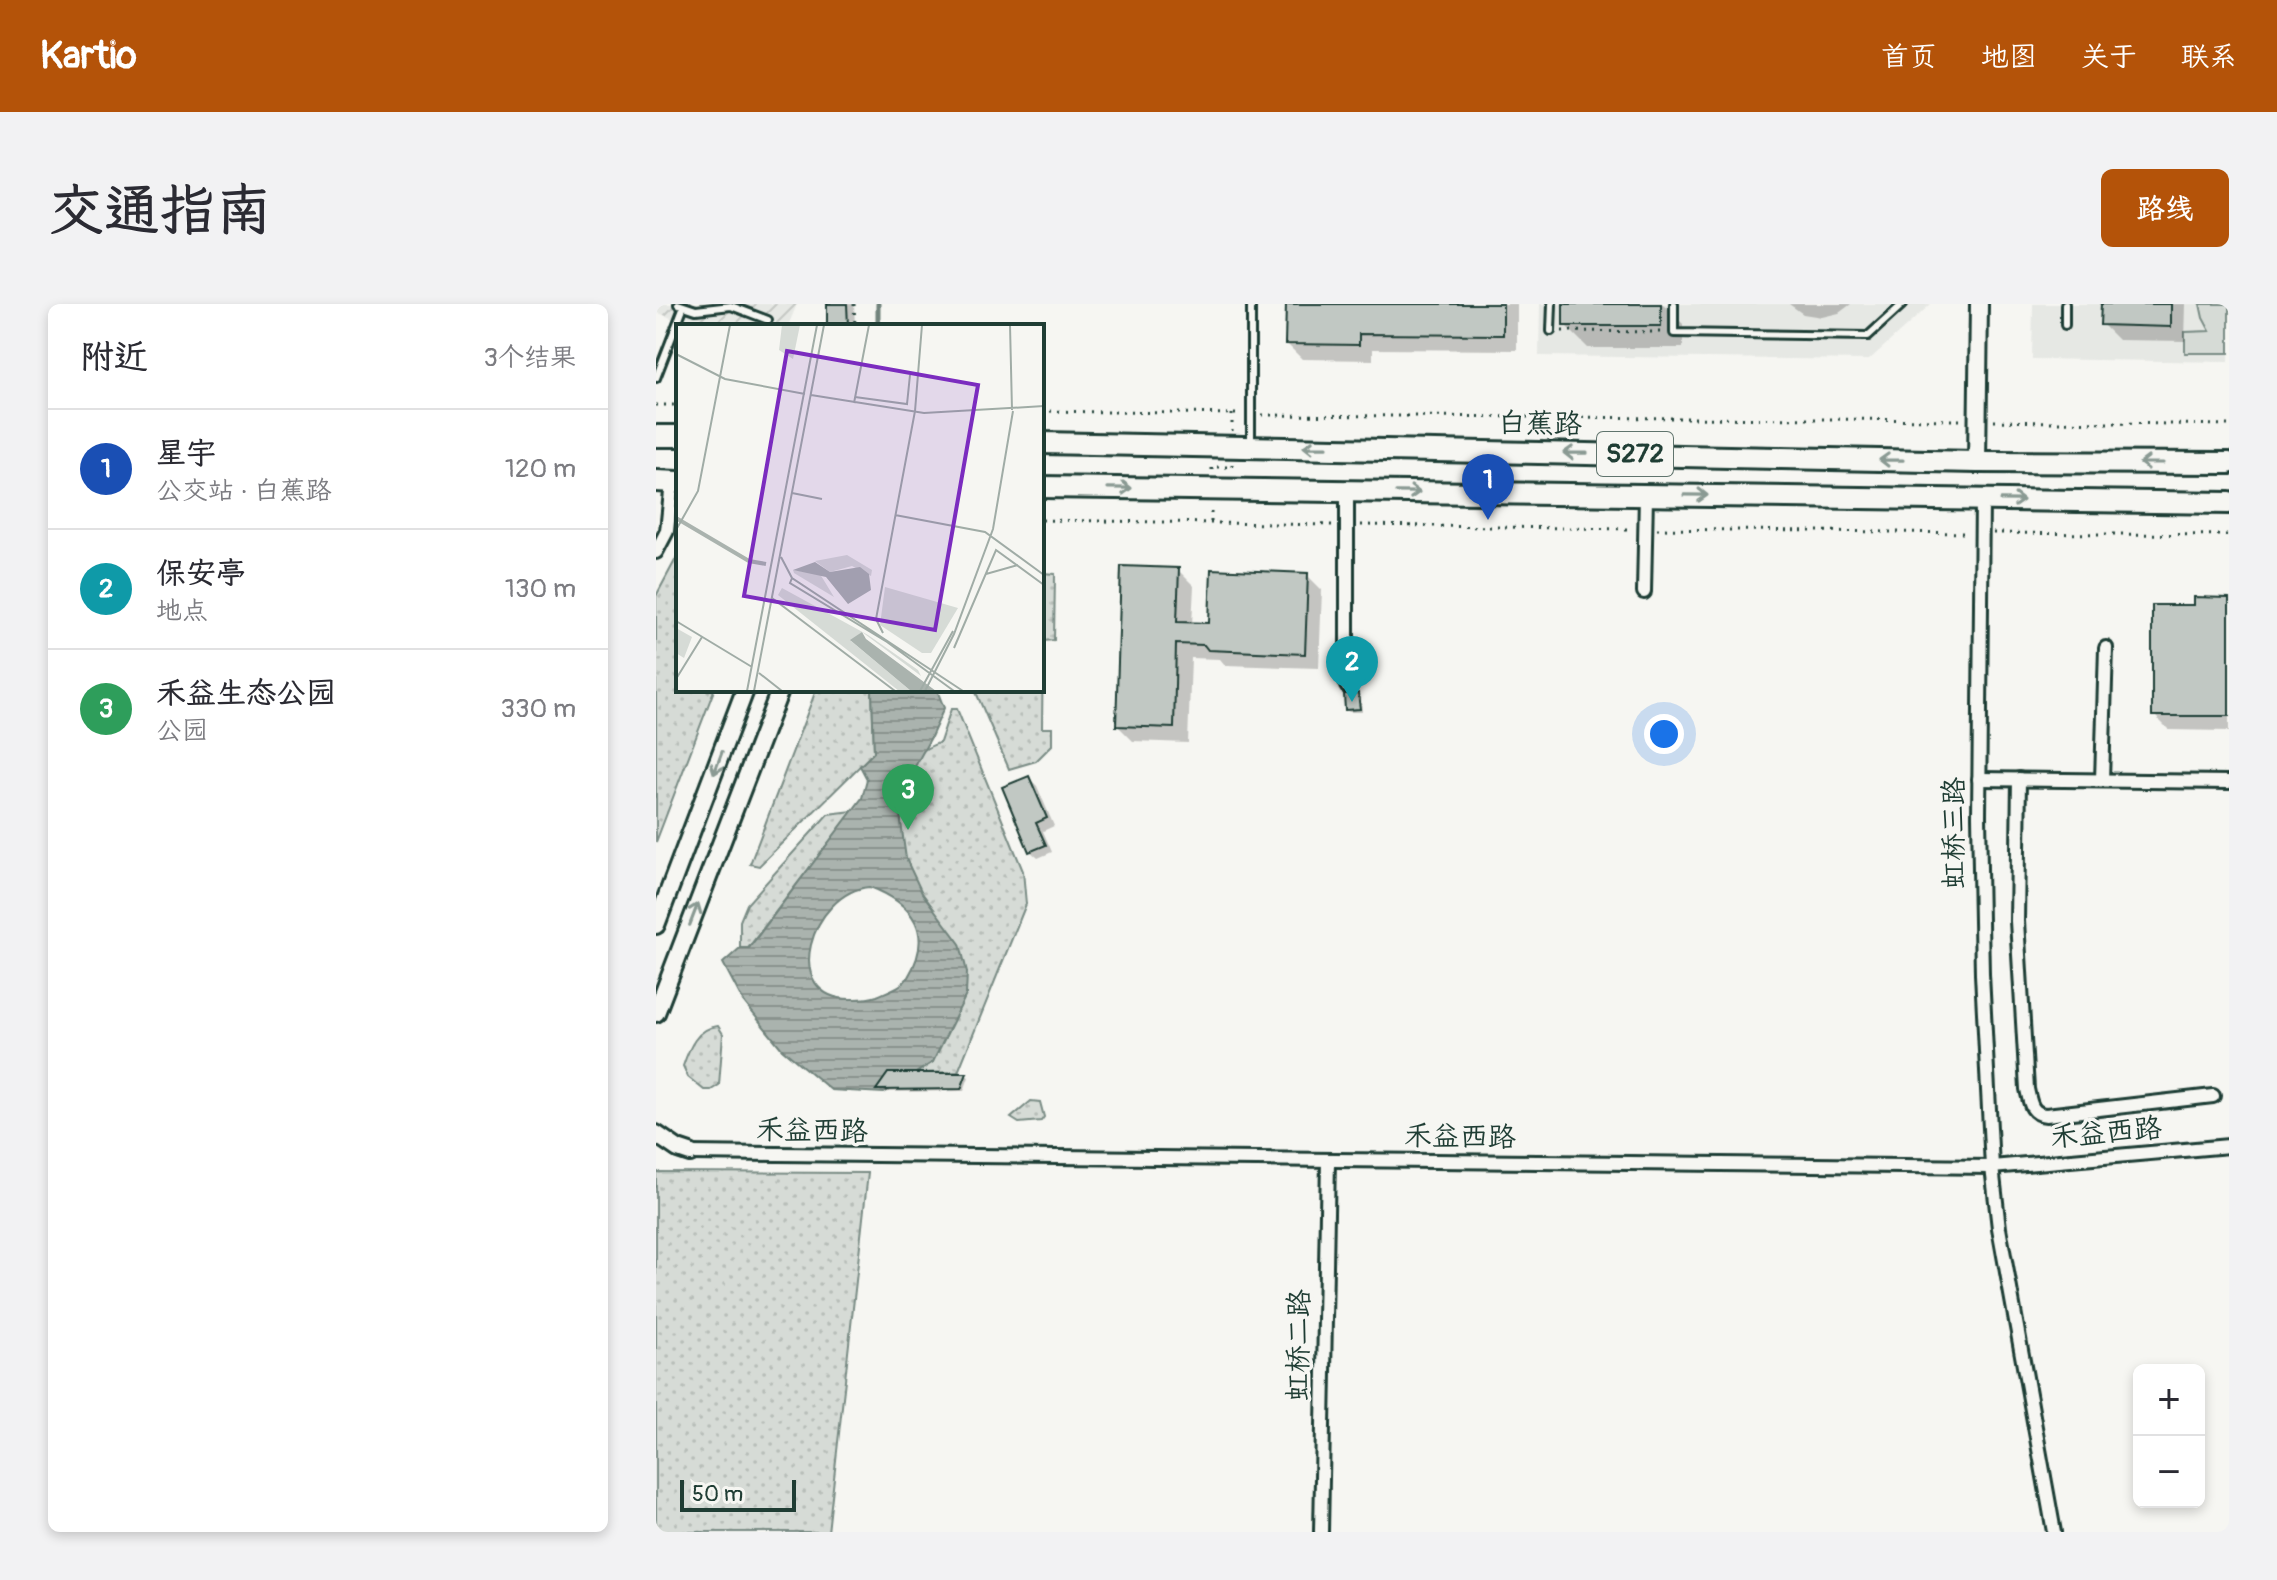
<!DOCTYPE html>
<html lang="zh">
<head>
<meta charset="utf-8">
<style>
  body { margin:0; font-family:Pangolin,"LXGW WenKai TC",sans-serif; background:#f2f2f3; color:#2b2b33 }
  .controls { position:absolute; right:24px; bottom:24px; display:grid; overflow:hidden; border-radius:12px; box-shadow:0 4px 12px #0003 }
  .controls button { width:72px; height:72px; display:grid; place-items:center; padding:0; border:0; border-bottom:2px solid #e1e1e2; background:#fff; color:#2b2b33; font:40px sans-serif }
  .scale { position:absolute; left:24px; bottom:20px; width:116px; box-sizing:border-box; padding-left:8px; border:4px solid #1f3d34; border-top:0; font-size:22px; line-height:28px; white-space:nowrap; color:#1f3d34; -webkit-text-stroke:6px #f6f6f2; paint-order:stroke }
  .you { position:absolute; left:1008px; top:430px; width:28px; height:28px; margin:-20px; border:6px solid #fff; border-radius:50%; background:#1a73e8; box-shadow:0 0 0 12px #1a73e833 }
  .badge { display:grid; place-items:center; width:52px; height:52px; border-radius:50%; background:#b45309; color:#fff; font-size:26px; font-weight:700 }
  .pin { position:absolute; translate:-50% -66px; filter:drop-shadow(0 2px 4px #0008) }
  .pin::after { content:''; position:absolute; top:42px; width:28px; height:24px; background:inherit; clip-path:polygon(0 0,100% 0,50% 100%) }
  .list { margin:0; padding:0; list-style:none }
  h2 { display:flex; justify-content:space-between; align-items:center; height:104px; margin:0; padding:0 32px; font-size:34px }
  h2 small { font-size:26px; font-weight:400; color:#7c7c81 }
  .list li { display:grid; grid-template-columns:52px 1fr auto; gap:24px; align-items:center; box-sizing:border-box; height:120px; padding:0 32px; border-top:2px solid #e1e1e2 }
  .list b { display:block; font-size:30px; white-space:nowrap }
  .list p { margin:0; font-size:26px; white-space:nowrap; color:#7c7c81 }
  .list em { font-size:26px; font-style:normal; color:#7c7c81 }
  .map { position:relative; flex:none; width:1573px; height:1228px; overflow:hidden; border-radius:12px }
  header { display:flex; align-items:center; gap:48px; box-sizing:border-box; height:112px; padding:0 40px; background:#b45309; color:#fff }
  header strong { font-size:38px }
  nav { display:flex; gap:44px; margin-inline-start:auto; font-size:28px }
  .intro { display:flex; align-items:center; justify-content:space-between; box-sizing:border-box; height:192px; padding:0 48px }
  h1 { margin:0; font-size:56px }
  .button { padding:20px 36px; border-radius:12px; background:#b45309; color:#fff; font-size:28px; font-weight:700 }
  main { display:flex; gap:48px; padding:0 48px }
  aside { flex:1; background:#fff; border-radius:12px; box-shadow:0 4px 12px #0003 }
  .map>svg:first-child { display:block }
</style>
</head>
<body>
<header>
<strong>Kartio</strong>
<nav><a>首页</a><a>地图</a><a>关于</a><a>联系</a></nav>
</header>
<div class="intro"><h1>交通指南</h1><a class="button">路线</a></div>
<main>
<aside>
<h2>附近<small>3个结果</small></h2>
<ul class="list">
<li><span class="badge" style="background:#1a4fb4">1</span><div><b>星宇</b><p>公交站 · 白蕉路</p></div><em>120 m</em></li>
<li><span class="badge" style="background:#0f9aa8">2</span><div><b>保安亭</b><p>地点</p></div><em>130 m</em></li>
<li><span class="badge" style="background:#2e9e5b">3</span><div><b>禾益生态公园</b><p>公园</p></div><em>330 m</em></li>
</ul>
</aside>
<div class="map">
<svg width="1573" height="1228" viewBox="0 0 1573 1228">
  <defs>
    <pattern id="industrial-furrows" width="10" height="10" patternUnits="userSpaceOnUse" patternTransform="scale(2)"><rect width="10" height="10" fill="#e6e8e4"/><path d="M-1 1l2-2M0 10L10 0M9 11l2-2" fill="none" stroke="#c5c8c4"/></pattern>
    <pattern id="grass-dots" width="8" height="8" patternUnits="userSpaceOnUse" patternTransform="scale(2)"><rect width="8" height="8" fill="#d6dbd6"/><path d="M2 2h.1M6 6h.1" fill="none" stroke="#b7bdb8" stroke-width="1.8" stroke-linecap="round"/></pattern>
    <pattern id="water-rules" width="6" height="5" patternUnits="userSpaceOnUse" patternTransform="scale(2)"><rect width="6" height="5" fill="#aab3ae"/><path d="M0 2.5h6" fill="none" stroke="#8a938e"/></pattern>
  </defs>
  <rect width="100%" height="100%" fill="#f6f6f2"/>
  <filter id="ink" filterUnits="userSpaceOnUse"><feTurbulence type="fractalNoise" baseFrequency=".0125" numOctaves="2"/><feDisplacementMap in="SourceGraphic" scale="16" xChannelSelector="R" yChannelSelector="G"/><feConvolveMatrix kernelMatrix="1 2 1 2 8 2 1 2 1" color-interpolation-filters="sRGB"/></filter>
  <g filter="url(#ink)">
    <g fill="#e6e8e4">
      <path d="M 884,0 L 1275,0 L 1213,56 L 883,52 Z"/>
      <path d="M 1377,0 L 1573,0 L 1573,58 L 1376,55 Z"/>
    </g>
    <path fill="url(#industrial-furrows)" d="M 0,0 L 141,0 L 132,22 L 36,22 L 0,8 Z"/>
    <g fill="url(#grass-dots)" stroke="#7a8c85" stroke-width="2">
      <path d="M 22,251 L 22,386 L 58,386 L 0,538 L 0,292 Z"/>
      <path d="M 386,269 L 399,270 L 398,336 L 387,337 L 386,424 L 396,424 L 396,441 L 380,457 L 353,465 L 319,386 L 386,386 Z"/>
      <path d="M 160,386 L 216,386 L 218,448 L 103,562 L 94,560 Z"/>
      <path d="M 295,405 L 301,405 L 367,567 L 370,600 L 302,768 L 260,769 L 277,758 L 303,640 C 284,614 259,587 250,555 C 241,523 243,472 267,447 C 271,443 279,441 284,438 Z"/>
      <path d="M 197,507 L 92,644 L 84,644 L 84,617 L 91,600 L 172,510 Z"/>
      <path d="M 62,722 L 67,730 L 63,781 L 55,786 L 48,786 L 32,773 L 27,762 C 33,744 41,724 62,722 Z"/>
      <path d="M 375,797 L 384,798 L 388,813 L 385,817 L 363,819 L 355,814 Z"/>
      <path d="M 0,868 L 212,869 L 172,1228 L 0,1228 Z"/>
    </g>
    <path fill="#d6dbd6" stroke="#7a8c85" stroke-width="2" d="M 1544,0 L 1573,0 L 1573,49 L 1529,49 L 1529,28 L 1554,27 L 1547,14 Z"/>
    <path fill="url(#water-rules)" stroke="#72847d" stroke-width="2" fill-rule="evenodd" d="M 216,386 L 281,386 L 288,404 L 275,433 L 249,481 L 244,511 L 250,555 L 266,589 L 304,640 L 311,668 L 310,691 L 277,758 L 228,789 L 175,786 L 126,745 L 87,697 L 67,659 L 84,644 L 93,644 L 206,494 L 211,475 L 204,462 L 218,448 ZM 214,583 C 258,600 278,629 252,673 C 246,683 232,687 221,692 C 213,695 206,695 197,695 C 121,697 155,587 214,583 Z"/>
    <g fill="#0003">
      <path d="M 174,0 L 198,0 L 199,22 L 174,22 Z"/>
      <path d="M 632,0 L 861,0 L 861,46 L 717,45 L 717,56 L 646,55 L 631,40 Z"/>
      <path d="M 909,0 L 1007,0 L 1027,20 L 1027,44 L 932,44 L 909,21 Z"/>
      <path d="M 1133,0 L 1195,0 L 1183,9 L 1166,13 L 1147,10 Z"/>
      <path d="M 1447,0 L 1530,0 L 1529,37 L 1462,36 L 1446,20 Z"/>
      <path d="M 522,266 L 538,282 L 536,321 L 555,322 L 651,271 L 666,286 L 663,364 L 569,361 L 564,355 L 535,354 L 532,439 L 477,437 L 462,422 Z"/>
      <path d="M 1573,296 L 1573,427 L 1513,426 L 1498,411 Z"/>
      <path d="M 702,391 L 705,394 L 706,408 L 693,408 L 690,405 Z"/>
      <path d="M 373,474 L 381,482 L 398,522 L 387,527 L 396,548 L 382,554 L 374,547 Z"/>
      <path d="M 233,771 L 310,771 L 313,773 L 308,787 L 225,788 L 223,786 Z"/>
    </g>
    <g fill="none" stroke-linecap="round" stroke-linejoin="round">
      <path stroke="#72847d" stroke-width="5" d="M 222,0 L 222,22"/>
    </g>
    <g fill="#c1c8c3" stroke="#1f3d34" stroke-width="2">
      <path d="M 171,0 L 191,0 L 192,22 L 171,22 Z"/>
      <path d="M 630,0 L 847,0 L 847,31 L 703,30 L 703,41 L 629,40 Z"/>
      <rect x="907" y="0" width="98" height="22"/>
      <path d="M 1445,0 L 1515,0 L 1515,23 L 1444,21 Z"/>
      <path d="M 465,262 L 523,264 L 521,318 L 553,319 L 555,265 L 652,269 L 649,350 L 552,346 L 548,341 L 520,340 L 518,424 L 460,422 Z"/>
      <path d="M 1538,293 L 1573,294 L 1573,412 L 1496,412 L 1496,301 L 1538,301 Z"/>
      <path d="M 702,389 L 704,405 L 689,406 L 688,390 Z"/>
      <path d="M 373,472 L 391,514 L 380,519 L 390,541 L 373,548 L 346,483 Z"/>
      <path d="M 232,769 L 311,769 L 305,785 L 220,786 Z"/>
    </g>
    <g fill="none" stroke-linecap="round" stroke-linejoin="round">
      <g stroke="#1f3d34" stroke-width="12">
        <g id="service">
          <path d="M 22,0 L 40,6 L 75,2 L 112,16"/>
          <path d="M 595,0 L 595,140"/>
          <path d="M 1018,0 L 1018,29 L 1212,32 L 1247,0"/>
          <path d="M 1409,21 L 1409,0"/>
          <path d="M 895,27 L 896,0"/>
          <path d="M 0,74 L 27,4"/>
        </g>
      </g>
      <g stroke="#1f3d34" stroke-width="18">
        <g id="minor">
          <path d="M 1326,195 L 1323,512 L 1326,670 L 1336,863 L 1343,924 L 1398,1228"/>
          <path d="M 0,248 L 11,227 L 16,178"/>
          <path d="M 988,288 L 990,191"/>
          <path d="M 691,382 L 691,187"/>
          <path d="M 1323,475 L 1573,478"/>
          <path d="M 1363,475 L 1361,617 L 1371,785 C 1374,798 1375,810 1390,811 L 1557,792"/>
          <path d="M 1446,476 L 1450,344"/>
          <path d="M 34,849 L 1336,863 L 1573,842"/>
          <path d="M 665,1228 L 672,856"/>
        </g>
      </g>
      <g stroke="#1f3d34" stroke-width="22">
        <g id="tertiary">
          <path d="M 1321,158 L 1323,0"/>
          <path d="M 0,621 L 89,386"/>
          <path d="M 0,709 L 124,386"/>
          <path d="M 0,830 L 22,845 L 34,849"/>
        </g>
      </g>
      <g stroke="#1f3d34" stroke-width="26">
        <g id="primary">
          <path d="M 0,132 L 22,132"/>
          <path d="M 386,139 L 1321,158 L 1573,159"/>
          <path d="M 0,177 L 22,178"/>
          <path d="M 386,183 L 1573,199"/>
        </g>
      </g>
      <g stroke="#1f3d34" stroke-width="3" stroke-dasharray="2 6" stroke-linecap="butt">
        <path d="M 198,0 L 199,22"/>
        <path d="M 906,27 L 1006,28"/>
        <path d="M 0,101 L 22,101"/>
        <path d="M 386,107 L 586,110"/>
        <path d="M 576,110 L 576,127"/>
        <path d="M 606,111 L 1306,116"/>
        <path d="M 1338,117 L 1573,121"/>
        <path d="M 556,166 L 556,163 L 576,163 L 576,158"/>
        <path d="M 386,216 L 677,221"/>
        <path d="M 555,218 L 555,202"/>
        <path d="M 705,221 L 977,225"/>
        <path d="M 1001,225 L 1313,229"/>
        <path d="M 1337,229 L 1573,231"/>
      </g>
      <use href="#service" stroke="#f6f6f2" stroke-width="6"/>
      <use href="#minor" stroke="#f6f6f2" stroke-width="12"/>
      <use href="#tertiary" stroke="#f6f6f2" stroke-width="16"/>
      <use href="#primary" stroke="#f6f6f2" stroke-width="20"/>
    </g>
    <defs><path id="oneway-shaft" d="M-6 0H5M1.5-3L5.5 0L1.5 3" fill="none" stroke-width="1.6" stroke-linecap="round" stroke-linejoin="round" transform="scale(2)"/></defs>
    <g stroke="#8a9a93">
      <use href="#oneway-shaft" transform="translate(659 143) rotate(-179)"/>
      <use href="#oneway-shaft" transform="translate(919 149) rotate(-179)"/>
      <use href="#oneway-shaft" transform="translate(1235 156) rotate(-179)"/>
      <use href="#oneway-shaft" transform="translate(1495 159) rotate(-180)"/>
      <use href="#oneway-shaft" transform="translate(464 184) rotate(1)"/>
      <use href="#oneway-shaft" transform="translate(752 188) rotate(1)"/>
      <use href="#oneway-shaft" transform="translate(1040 191) rotate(1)"/>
      <use href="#oneway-shaft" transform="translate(1356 196) rotate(1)"/>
      <use href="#oneway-shaft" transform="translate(62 459) rotate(110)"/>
      <use href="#oneway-shaft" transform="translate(38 610) rotate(-69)"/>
    </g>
  </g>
  <g text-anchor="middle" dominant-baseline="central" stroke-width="7" stroke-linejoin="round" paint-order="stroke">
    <rect fill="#f6f6f2" stroke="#60746d" stroke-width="2" x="941" y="128" width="76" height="44" rx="6"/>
    <g font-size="26" font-weight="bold" fill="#1f3d34">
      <text x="979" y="150">S272</text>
    </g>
    <g font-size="28" fill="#1f3d34" stroke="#f6f6f2">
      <text transform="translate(884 120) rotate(1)">白蕉路</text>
      <text transform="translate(1298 529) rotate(-90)">虹桥三路</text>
      <text transform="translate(156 827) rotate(1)">禾益西路</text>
      <text transform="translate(1450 829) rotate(-5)">禾益西路</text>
      <text transform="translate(804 833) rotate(1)">禾益西路</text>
      <text transform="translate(643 1041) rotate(-89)">虹桥二路</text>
    </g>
  </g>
  <g transform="translate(20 20)">
    <rect width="368" height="368" fill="#f6f6f2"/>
    <path d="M 171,231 L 196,246 L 195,252 L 176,242 L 154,248 L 139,237 ZM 117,246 L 144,250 L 158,273 L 118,249 ZM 209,263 L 282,284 L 255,329 L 246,329 L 204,301 ZM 106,264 L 192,311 L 242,346 L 245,352 L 186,308 L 175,317 L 235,367 L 223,367 L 102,271 ZM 0,304 L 16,313 L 8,334 L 0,329 Z" fill="#d6dbd6"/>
    <path d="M 106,1 L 124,1 L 117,35 L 103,26 Z" fill="#d6dbd6"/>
    <path d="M 139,238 L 154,248 L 184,243 L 193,250 L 195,266 L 172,280 L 150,253 L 117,246 ZM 186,308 L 190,315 L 260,367 L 235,367 L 174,316 Z" fill="#aab3ae"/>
    <path fill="none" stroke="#aab3ae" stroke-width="4" d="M 0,194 L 73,237 L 90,240"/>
    <path fill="none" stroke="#a0aca6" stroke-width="2" d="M 334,1 L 336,86M 0,30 L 49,55 L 129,70M 135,71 L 248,89 L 368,82M 179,73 L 231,80 L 234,51M 178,79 L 193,1M 116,169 L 146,175M 219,191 L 309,208 L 368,251M 0,206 L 22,167 L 54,1M 105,233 L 116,254 L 287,367M 310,250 L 342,241M 116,254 L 114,259 L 211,318 L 278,367M 96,274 L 219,367M 0,297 L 76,343M 207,309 L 200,295 L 239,87 L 246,1M 278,324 L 320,226 L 368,261M 83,349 L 106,367M 0,355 L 26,313M 71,367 L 141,1M 78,367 L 148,1M 244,367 L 277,307M 249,367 L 278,310 L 317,205 L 337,87"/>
    <path fill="#7b2cbf" fill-opacity="0.15" stroke="#7b2cbf" stroke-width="4" d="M 111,27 L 302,61 L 259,306 L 68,272 Z"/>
    <rect width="368" height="368" fill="none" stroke="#1f3d34" stroke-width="4"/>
  </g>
</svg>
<div class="controls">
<button>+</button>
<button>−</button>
</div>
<div class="scale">50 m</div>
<div class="you"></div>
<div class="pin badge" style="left:832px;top:216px;background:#1a4fb4">1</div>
<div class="pin badge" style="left:696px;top:398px;background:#0f9aa8">2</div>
<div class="pin badge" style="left:252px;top:526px;background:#2e9e5b">3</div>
</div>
</main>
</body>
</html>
